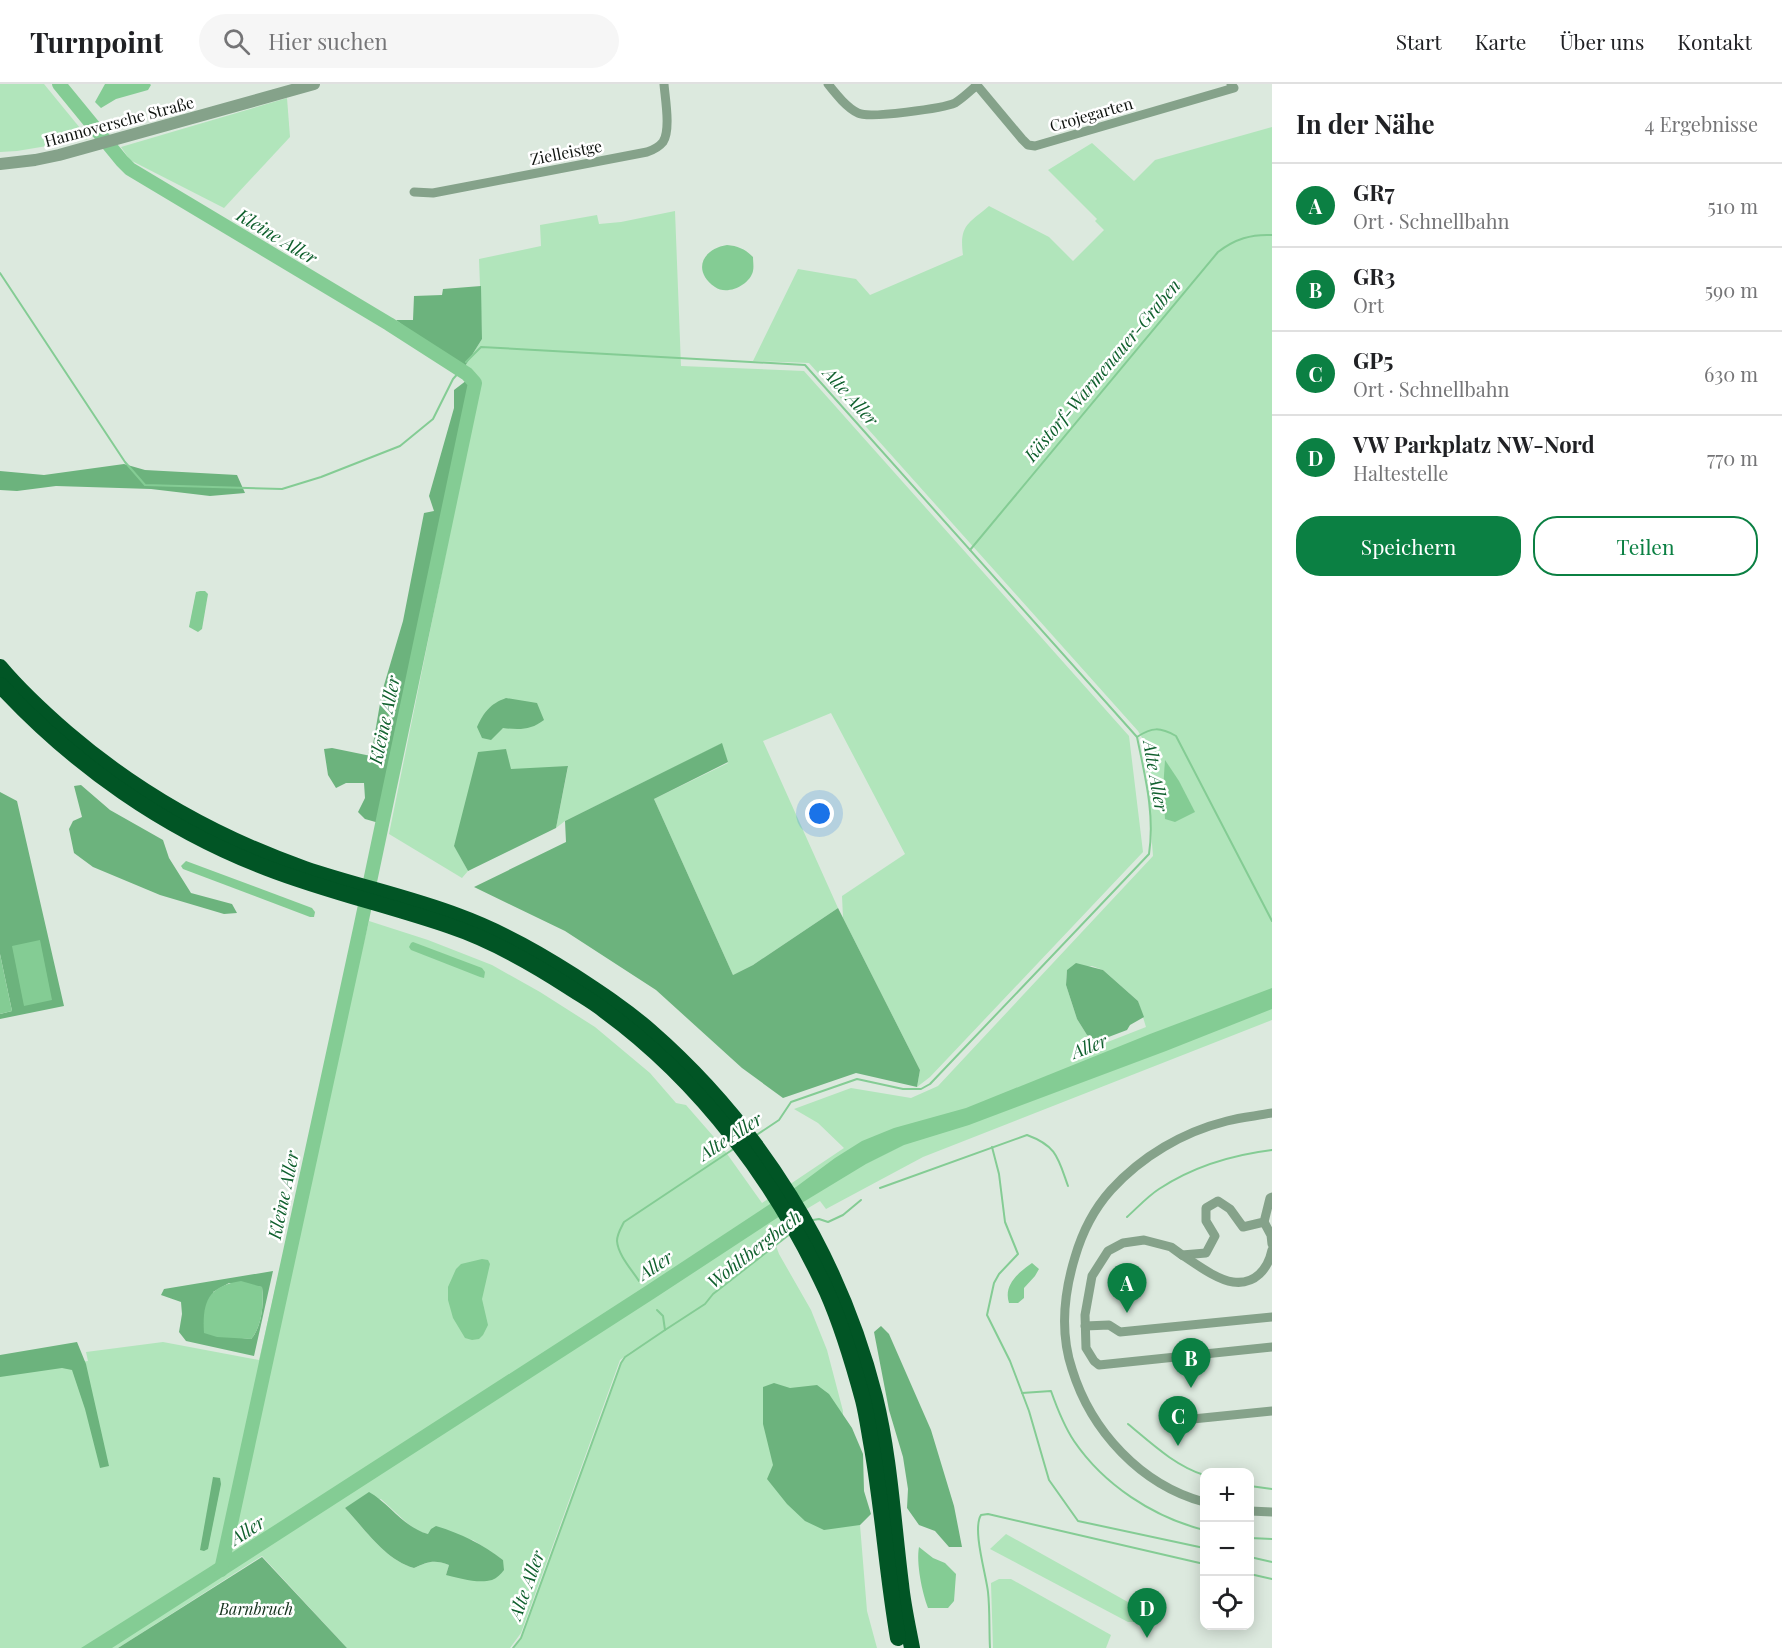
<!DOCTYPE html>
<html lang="de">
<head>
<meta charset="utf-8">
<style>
  body { margin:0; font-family:"Playfair Display",serif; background:#f6f6f6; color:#202124 }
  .controls { position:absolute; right:18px; bottom:18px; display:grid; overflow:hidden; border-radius:12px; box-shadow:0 3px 15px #0003 }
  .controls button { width:54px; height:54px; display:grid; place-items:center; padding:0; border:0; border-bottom:2px solid #e0e0e0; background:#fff; color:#202124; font:30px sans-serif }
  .you { position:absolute; left:820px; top:730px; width:21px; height:21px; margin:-15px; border:4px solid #fff; border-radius:50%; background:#1a73e8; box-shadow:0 0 0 9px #1a73e833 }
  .badge { display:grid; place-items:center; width:39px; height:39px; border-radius:50%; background:#0b8043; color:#fff; font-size:20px; font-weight:700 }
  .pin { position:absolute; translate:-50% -50px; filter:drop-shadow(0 2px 3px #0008) }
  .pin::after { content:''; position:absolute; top:32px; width:21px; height:18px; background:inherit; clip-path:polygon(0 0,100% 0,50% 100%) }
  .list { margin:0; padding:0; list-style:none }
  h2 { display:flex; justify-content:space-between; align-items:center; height:78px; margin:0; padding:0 24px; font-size:26px }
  h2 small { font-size:20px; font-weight:400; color:#757577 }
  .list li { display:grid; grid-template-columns:39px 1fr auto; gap:18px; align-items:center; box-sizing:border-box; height:84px; padding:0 24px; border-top:2px solid #e0e0e0 }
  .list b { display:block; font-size:22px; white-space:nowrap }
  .list p { margin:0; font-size:20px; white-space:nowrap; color:#757577 }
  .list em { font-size:20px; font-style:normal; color:#757577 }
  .actions { display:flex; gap:12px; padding:18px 24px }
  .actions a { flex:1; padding:14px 0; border:2px solid #0b8043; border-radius:24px; text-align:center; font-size:21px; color:#0b8043 }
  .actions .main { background:#0b8043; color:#fff }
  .icon { flex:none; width:33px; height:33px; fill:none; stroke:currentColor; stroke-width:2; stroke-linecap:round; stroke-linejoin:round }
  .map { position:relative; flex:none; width:1272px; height:1564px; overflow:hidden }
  header { display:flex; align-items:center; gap:36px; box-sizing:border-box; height:84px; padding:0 30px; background:#fff; border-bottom:2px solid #e0e0e0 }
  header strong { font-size:28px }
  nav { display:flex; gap:33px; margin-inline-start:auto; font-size:21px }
  .search { width:420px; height:54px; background:#f6f6f6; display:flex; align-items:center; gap:15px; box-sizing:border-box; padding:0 21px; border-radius:33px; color:#757577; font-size:22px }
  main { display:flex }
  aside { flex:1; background:#fff }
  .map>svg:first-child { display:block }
</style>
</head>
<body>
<header>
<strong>Turnpoint</strong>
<div class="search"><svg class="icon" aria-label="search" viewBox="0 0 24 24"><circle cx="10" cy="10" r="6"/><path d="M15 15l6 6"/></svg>Hier suchen</div>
<nav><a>Start</a><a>Karte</a><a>Über uns</a><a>Kontakt</a></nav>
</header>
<main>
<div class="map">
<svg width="1272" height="1564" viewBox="0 0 1272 1564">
  <rect width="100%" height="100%" fill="#dce9de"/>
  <g fill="#b1e5bb" fill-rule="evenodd">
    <path d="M 0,0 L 44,0 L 89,55 L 17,67 L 0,68 Z"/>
    <path d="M 287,14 L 290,53 L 224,124 L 130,76 L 121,63 Z"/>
    <path d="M 1272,43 L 1272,936 L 923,1073 L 826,1125 L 820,1117 L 773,1145 L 775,1159 L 779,1170 L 811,1226 L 827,1266 L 843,1327 L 842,1385 L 855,1441 L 860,1441 L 867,1527 L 877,1564 L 513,1564 L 521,1554 L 621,1279 L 625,1273 L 636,1264 L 620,1276 L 521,1549 L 510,1564 L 347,1564 L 262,1472 L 118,1564 L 0,1564 L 0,1289 L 88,1277 L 86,1268 L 163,1258 L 259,1276 L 353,862 L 362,866 L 369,837 L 428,856 L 492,881 L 540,908 L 595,943 L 650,989 L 676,1019 L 686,1021 L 720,1060 L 762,1119 L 844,1064 L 818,1039 L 794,1025 L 851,1004 L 911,1014 L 938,1002 L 1153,772 L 1144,657 L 1138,647 L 809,279 L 753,277 L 798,185 L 856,195 L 870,211 L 963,171 C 959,141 968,140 989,122 L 1049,153 L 1073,177 L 1104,146 L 1095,137 L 1097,135 L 1048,86 L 1092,59 L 1134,97 L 1155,76 ZM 1092,882 L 1103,886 L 1138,917 L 1146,943 L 1100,961 L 1087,951 L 1077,935 L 1066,901 L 1067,886 ZM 381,1415 L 407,1439 L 418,1447 L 428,1450 L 473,1456 L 503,1476 L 446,1491 L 449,1481 C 434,1475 428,1478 414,1484 C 385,1476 365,1445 345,1424 Z"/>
    <path d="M 675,127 L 681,282 L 804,287 L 1129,652 L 1143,768 L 930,993 L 917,1003 L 920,986 L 843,834 L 842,812 L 905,770 L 831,629 L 763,657 L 838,824 L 753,881 L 733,891 L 654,715 L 728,679 L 721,660 L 565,737 L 556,744 L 568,683 L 454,761 L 468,787 L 462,794 L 389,750 L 481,295 L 462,287 L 482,255 L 479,175 L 541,162 L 540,141 L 597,131 L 599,140 L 621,138 Z"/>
    <path d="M 1006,1450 L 1144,1527 L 1134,1538 L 1128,1538 L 990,1465 Z"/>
    <path d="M 999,1495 L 1011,1495 L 1111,1551 L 1106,1564 L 993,1564 L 991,1499 Z"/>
  </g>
  <g fill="#6cb37d" fill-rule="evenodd">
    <path d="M 481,202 L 482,255 L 462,287 L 396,236 L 413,236 L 414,212 L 442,211 L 443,205 Z"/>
    <path d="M 471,293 L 386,708 L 379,739 L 365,735 L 358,728 L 365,714 L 364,699 L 346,699 L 336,704 L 328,691 L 324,665 L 332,664 L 371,672 L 382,608 L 403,537 L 424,429 L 434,427 L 429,412 L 454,324 L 454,306 Z"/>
    <path d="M 124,380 L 145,386 L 237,391 L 245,409 L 210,412 L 151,405 L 56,402 L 17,407 L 0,406 L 0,387 L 44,391 Z"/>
    <path d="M 506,614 L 537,619 L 544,636 C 531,646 520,646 503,644 L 491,656 L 482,654 L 477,643 C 484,628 490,620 506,614 Z"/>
    <path d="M 722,659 L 728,678 L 654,715 L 733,891 L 753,881 L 838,824 L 920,986 L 917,1003 L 856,989 L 783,1014 L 742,984 L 656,906 L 565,847 L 474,803 L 566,758 L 565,737 Z"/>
    <path d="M 506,665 L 511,685 L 568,682 L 556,744 L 468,787 L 454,762 L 478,668 Z"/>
    <path d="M 81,701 L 110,726 L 163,756 L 169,774 L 191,809 L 232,820 L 237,829 L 224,830 L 160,811 L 93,783 L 74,769 L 69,745 L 73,737 L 82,733 L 74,702 Z"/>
    <path d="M 0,708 L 17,717 L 64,922 L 0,935 L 0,930 L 12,927 L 0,870 Z"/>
    <path d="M 1076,879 L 1103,886 L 1138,917 L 1144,933 L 1130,941 L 1127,946 L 1098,957 L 1087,951 L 1077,935 L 1066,901 L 1067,886 Z"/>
    <path d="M 273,1187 L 254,1272 L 186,1257 L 179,1248 L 182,1230 L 181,1218 L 161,1211 L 164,1205 ZM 229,1199 L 262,1203 C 264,1219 262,1243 251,1255 L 242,1254 L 213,1208 Z"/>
    <path d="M 881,1242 L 889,1250 L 931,1346 L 954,1422 L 962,1463 L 949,1463 L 935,1447 L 919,1441 L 907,1424 L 908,1405 L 903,1373 L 889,1326 L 874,1248 Z"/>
    <path d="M 77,1258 L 86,1280 L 109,1382 L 100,1384 L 85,1325 L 72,1286 L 62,1284 L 0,1293 L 0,1271 Z"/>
    <path d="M 774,1299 L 790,1304 L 817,1301 L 829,1310 L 852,1344 L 863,1370 L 864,1407 L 871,1430 L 860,1441 L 824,1446 L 805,1437 L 787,1420 L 767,1395 L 773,1381 L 763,1340 L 763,1303 Z"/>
    <path d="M 213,1393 L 220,1394 L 221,1400 L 208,1465 L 204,1467 L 200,1466 Z"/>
    <path d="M 369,1408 C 390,1420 403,1443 428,1450 L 431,1445 L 436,1442 C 462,1450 482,1460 503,1476 L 504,1486 C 501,1490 497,1494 492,1496 C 478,1500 459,1494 446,1491 L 449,1481 C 434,1475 427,1478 414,1484 C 385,1476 365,1445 345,1424 Z"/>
    <path d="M 262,1473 L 347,1564 L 118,1564 Z"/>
  </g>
  <g fill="#84cc94">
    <path d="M 105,0 L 150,0 L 151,1 L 148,6 L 116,15 L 101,24 L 95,18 Z"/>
    <path d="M 727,161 C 738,162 745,165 753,173 C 753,177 754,183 753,187 C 750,201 727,212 715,203 C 692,187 702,165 727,161 Z"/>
    <path d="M 200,507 L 205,507 L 208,510 L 202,545 L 198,548 L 189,543 L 196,508 Z"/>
    <path d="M 1165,676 L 1179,697 L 1195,728 L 1175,738 L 1165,735 L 1163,706 Z"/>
    <path d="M 186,777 L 312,824 L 315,828 L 314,833 L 310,833 L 183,785 L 181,782 Z"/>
    <path d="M 40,856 L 52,916 L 24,922 L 12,862 Z"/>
    <path d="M 413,858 L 482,884 L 485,888 L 484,894 L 480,893 L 411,866 L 409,863 L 411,859 Z"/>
    <path d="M 0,870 L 12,927 L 0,930 Z"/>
    <path d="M 1272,904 L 1272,925 L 1166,967 L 969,1041 L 904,1061 L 866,1080 L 777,1134 L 655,1214 L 112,1564 L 81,1564 L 208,1484 L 644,1203 L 796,1103 L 835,1074 L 862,1057 L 894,1044 L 966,1024 L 1150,950 Z"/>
    <path d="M 482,1175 L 488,1176 L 490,1180 L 482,1215 L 488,1241 L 483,1251 L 479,1255 L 472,1256 L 465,1254 L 453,1234 L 448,1216 L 448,1203 L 456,1185 L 461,1180 Z"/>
    <path d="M 1032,1179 L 1039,1185 L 1035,1192 L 1024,1204 L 1024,1214 L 1018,1219 L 1009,1219 C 1003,1201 1019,1188 1032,1179 Z"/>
    <path d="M 241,1197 L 262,1203 C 264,1219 262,1243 251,1255 L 217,1253 L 204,1249 C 202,1218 208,1202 241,1197 Z"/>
    <path d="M 919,1463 L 933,1474 L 945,1479 L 956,1490 L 954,1517 L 948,1524 L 928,1524 C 922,1508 916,1479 919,1463 Z"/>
  </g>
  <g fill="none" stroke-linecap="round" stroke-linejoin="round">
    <g stroke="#84cc94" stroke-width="2">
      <path d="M 0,189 L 125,378 L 145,401 L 282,405 L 321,393 L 400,362 L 433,335 L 453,295 L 461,286"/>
      <path d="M 466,278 L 481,263 L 805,281 L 1137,653 C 1145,692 1155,730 1149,770 L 930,1000 L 921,1005 L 903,1005 L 857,995 L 791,1018 L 779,1036 L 755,1052"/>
      <path d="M 970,466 L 1218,168 C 1235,155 1251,150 1272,151"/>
      <path d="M 1137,653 C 1152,643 1160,643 1176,652 L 1272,837"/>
      <path d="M 992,1063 L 999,1090 L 1005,1138 L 1018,1170 L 999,1190 L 994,1199 L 987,1231 L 1010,1277 L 1029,1327 L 1049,1396 L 1078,1437 L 1204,1464"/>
      <path d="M 880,1104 L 1027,1051 C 1057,1062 1058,1074 1068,1102"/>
      <path d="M 1127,1133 C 1138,1123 1148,1112 1159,1105 C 1194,1082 1231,1071 1272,1066"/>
      <path d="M 813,1136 L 819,1135 L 828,1138 L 843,1131 L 861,1116"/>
      <path d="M 639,1197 C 632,1186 618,1171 617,1157 C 617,1150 621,1144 624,1138 L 735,1064"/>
      <path d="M 665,1246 L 705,1220 L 713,1210 L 790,1150"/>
      <path d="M 1022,1309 L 1051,1307 C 1057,1324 1064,1342 1074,1357 C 1104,1401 1153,1433 1204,1446"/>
      <path d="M 1128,1340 C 1151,1359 1175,1382 1204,1391"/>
      <path d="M 1250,1402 L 1272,1405"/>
      <path d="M 1250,1454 L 1272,1455"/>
      <path d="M 1250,1473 L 1272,1478"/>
      <path d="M 1250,1490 L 1272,1495"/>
      <path d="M 513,1564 L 521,1554 L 621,1279 L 625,1273 L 665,1246 L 663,1232 L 657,1226"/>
      <path d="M 990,1564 C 989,1546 990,1526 988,1508 C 986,1490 972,1445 981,1431 L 988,1430 L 1204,1480"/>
    </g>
    <path stroke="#84cc94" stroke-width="14" d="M 59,0 L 122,77 L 130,85 L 389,240 L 467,290 L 475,299 L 360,845 L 221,1486"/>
    <g stroke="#85a28a" stroke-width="9">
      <path d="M 828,0 C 836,10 846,23 858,29 C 869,35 944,24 955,19 C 963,14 970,7 977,1"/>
      <path d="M 976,0 L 1022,55 L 1028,61 L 1035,62 L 1234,4 L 1231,0"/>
      <path d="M 414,108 L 433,109 L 647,68 C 653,66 659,63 663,58 C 671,46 665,14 664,0"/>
      <path d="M 1272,1113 L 1270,1114 L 1264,1138 L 1243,1143 L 1230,1125 L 1218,1117 L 1206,1124 L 1206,1137 L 1215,1152 L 1206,1169 L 1182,1171 L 1171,1163 L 1144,1156 L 1123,1159 L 1108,1167 L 1092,1192 L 1085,1231 L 1086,1264 L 1094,1277 L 1099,1281 L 1272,1263"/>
      <path d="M 1264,1138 L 1271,1151 L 1272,1160"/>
      <path d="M 1182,1171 C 1196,1180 1217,1196 1233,1198 C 1255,1201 1268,1185 1272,1166"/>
      <path d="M 1085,1242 L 1109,1241 L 1120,1248 L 1272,1233"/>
      <path d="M 1173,1337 L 1272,1327"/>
      <path d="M 1204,1418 C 1141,1401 1091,1347 1072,1285 C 1060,1249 1064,1209 1075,1173 C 1082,1149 1094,1125 1111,1106 C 1142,1072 1183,1048 1227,1037 C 1242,1033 1257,1032 1272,1029"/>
      <path d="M 1250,1427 L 1272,1428"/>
    </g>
    <path stroke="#85a28a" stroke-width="12" d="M 0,80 L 35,76 L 59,71 L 314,0"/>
    <g stroke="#015525" stroke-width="16">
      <path d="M 0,583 C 20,607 43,628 67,649 C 138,710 217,754 305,785 C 355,802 408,813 458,832 C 499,847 537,868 574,892 C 600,909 626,926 650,947 C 760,1043 839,1171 875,1313 C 890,1374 893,1437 901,1500 C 903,1521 908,1543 912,1564"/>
      <path d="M 0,601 C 74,681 165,745 267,784 C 326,807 389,821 450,842 C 492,856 532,879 569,903 C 581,911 594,918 605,927 C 702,998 777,1099 827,1208 C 842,1242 853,1279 863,1316 C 867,1332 869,1348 872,1364 C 883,1427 887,1491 898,1554"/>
    </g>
  </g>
  <g text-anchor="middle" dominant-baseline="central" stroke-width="5" stroke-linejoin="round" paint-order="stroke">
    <g font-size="16" fill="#0f130f" stroke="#fff">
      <text transform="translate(1091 30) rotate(-16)">Crojegarten</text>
      <text transform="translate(119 37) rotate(-15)">Hannoversche Straße</text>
      <text transform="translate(566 68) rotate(-11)">Zielleistge</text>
    </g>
    <g font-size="16" font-style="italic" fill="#14321c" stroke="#fff">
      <text x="256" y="1524">Barnbruch</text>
    </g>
    <g font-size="18" font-style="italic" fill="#10602e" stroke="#fff">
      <text transform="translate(277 152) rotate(31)">Kleine Aller</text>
      <text transform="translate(1102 286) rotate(-50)">Kästorf-Warmenauer-Graben</text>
      <text transform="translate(851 312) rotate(48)">Alte Aller</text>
      <text transform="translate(384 636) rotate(-78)">Kleine Aller</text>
      <text transform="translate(1156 692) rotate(80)">Alte Aller</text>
      <text transform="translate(1089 962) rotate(-21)">Aller</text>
      <text transform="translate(730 1052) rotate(-33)">Alte Aller</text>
      <text transform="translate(283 1111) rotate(-78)">Kleine Aller</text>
      <text transform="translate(754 1165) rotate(-38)">Wohltbergbach</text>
      <text transform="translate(655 1181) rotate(-33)">Aller</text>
      <text transform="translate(247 1446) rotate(-33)">Aller</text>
      <text transform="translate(526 1501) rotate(-70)">Alte Aller</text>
    </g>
  </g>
</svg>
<div class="controls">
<button>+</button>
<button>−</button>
<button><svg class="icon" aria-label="locate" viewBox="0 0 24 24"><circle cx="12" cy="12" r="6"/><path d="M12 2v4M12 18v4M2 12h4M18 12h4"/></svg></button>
</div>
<div class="you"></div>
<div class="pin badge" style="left:1127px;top:1229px">A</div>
<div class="pin badge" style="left:1191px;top:1304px">B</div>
<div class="pin badge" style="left:1178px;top:1362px">C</div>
<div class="pin badge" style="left:1147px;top:1554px">D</div>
</div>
<aside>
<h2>In der Nähe<small>4 Ergebnisse</small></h2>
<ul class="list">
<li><span class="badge">A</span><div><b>GR7</b><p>Ort · Schnellbahn</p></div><em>510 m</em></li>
<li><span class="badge">B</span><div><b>GR3</b><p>Ort</p></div><em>590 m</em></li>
<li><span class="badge">C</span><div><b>GP5</b><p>Ort · Schnellbahn</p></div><em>630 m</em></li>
<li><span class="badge">D</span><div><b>VW Parkplatz NW-Nord</b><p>Haltestelle</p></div><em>770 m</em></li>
</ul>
<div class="actions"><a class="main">Speichern</a><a>Teilen</a></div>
</aside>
</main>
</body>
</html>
